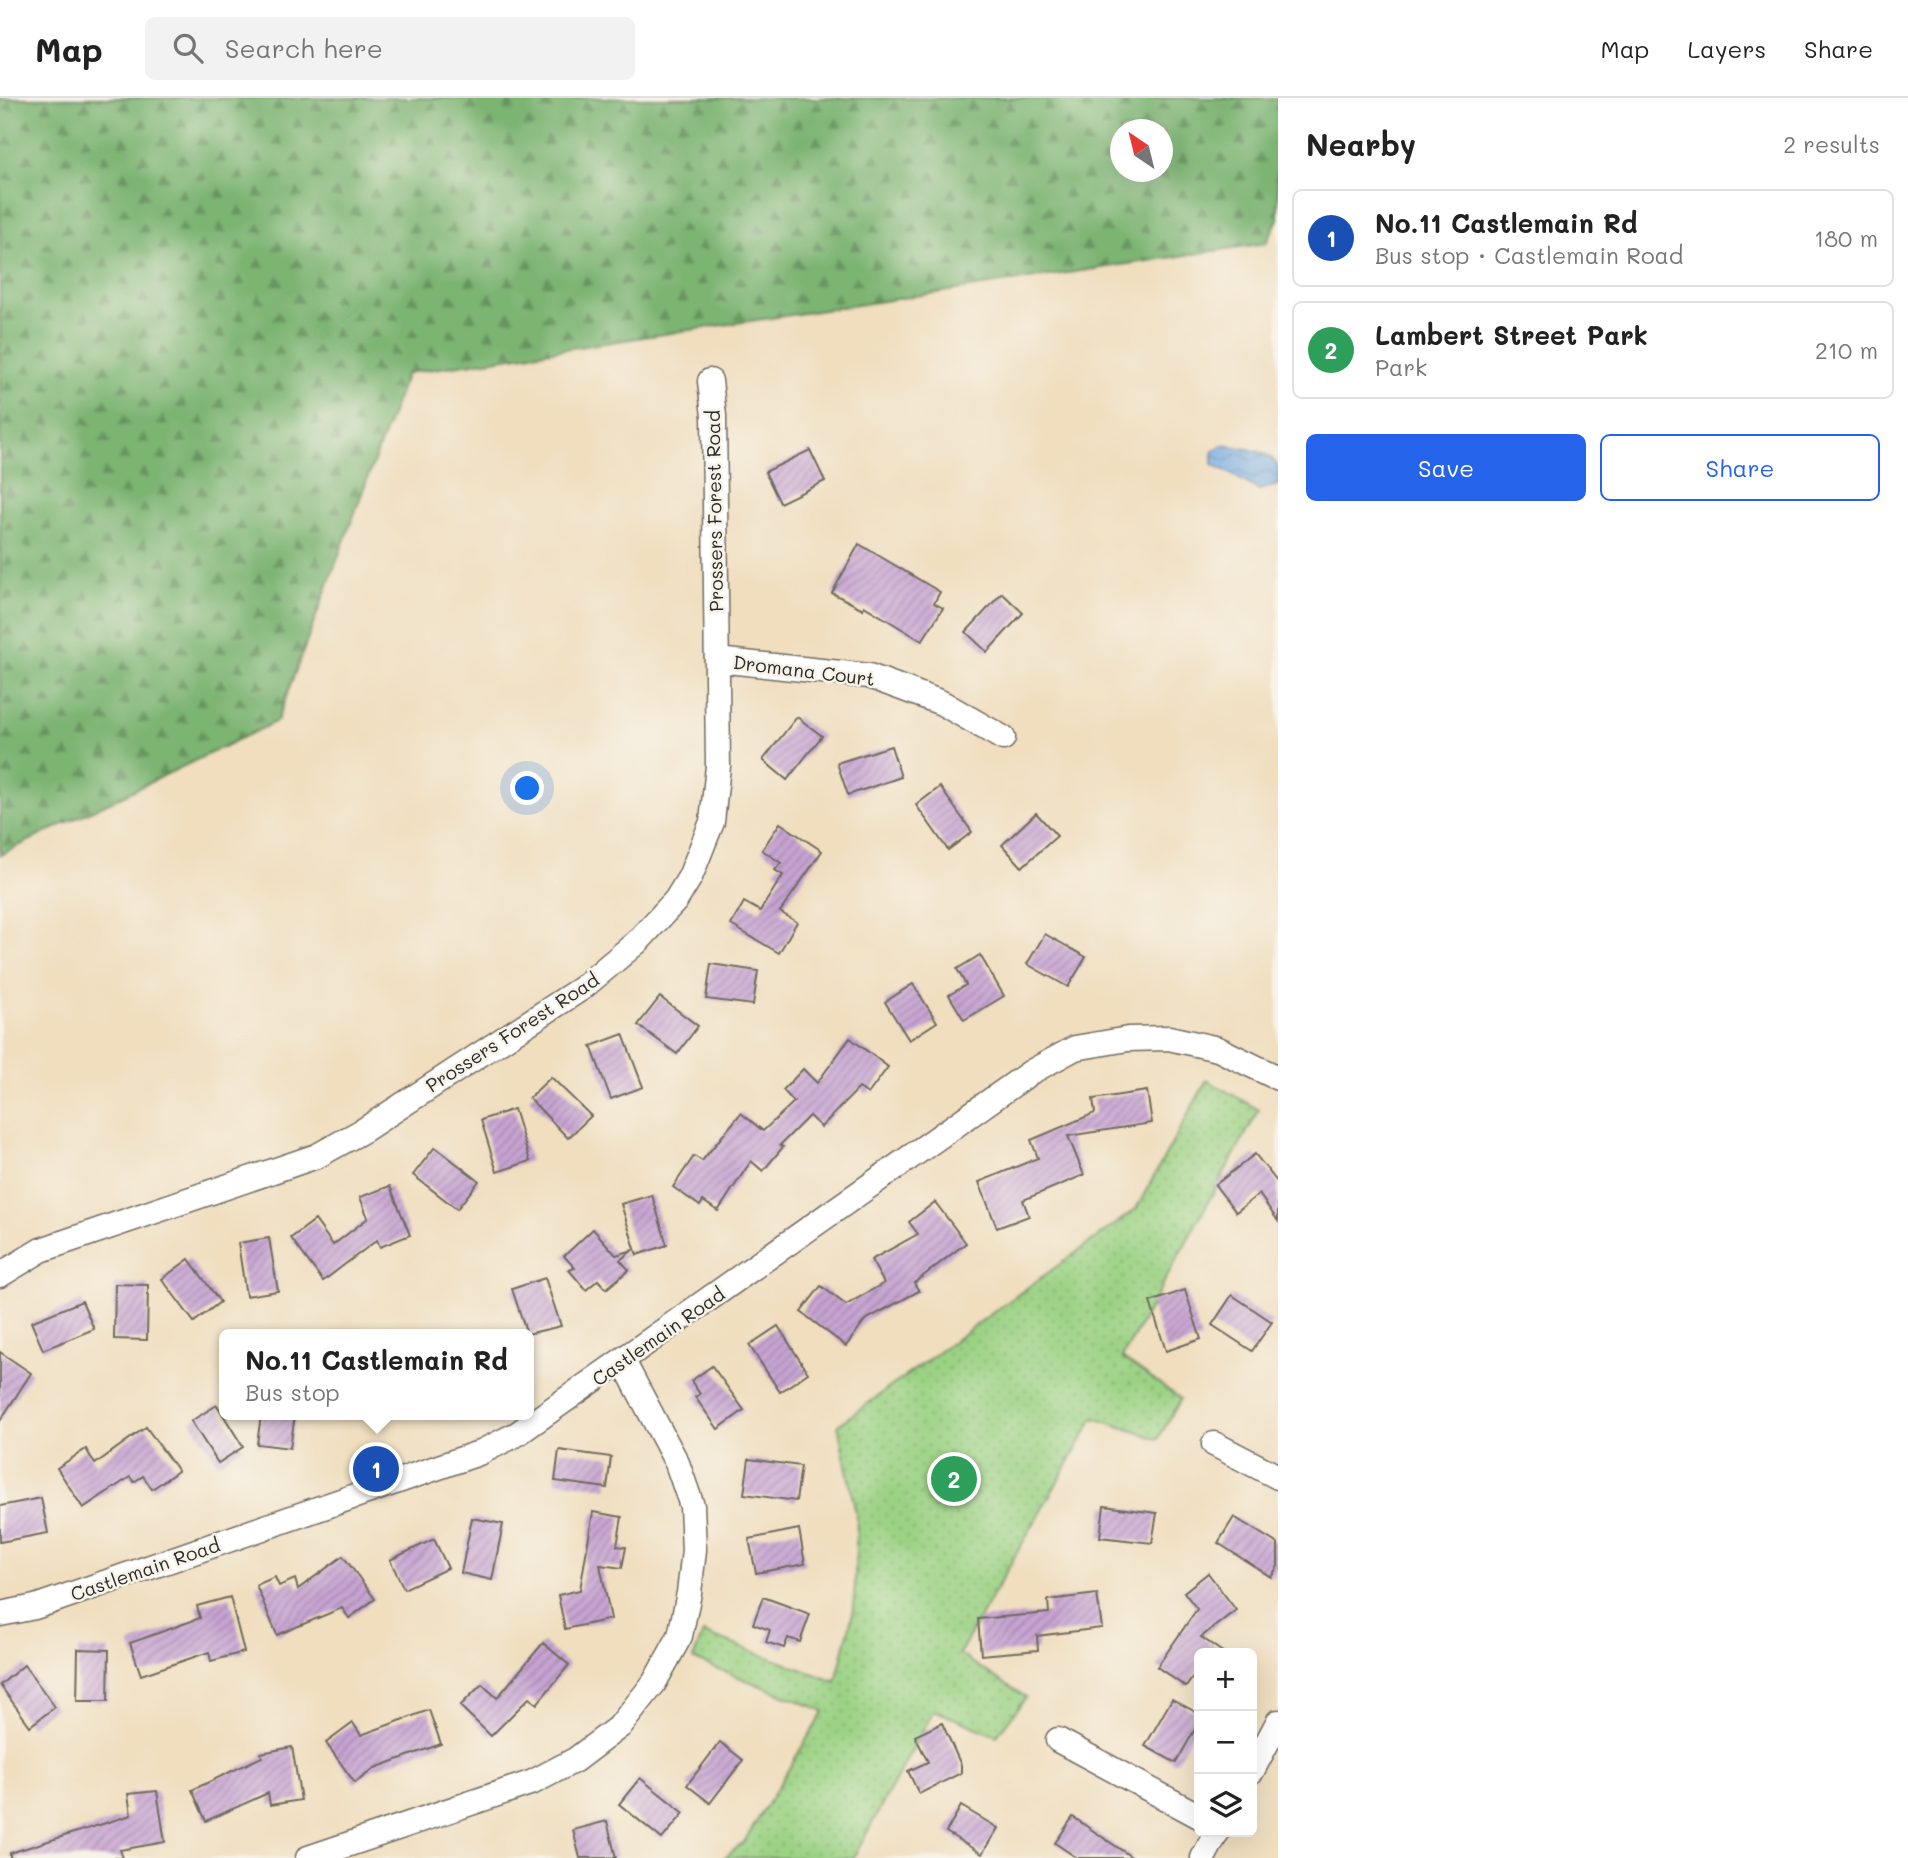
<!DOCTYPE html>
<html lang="en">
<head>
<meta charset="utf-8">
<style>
  body { margin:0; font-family:Mali,sans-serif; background:#f2f2f2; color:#222 }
  .controls { position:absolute; right:21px; bottom:21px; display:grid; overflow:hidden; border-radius:10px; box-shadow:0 7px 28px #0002 }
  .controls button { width:63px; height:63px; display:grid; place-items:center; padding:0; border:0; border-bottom:2px solid #e0e0e0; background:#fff; color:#222; font:35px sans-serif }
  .compass { position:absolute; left:1110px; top:21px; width:63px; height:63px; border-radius:50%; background:#fff; box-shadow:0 7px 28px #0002; rotate:325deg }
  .you { position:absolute; left:528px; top:691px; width:24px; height:24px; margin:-18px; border:5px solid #fff; border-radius:50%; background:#1a73e8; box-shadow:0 0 0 10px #1a73e833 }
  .badge { display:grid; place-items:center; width:46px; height:46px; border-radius:50%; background:#2563eb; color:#fff; font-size:23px; font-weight:700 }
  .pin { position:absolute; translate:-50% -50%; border:4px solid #fff; box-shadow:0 2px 7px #0006 }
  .popup { position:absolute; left:219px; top:1231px; width:315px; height:91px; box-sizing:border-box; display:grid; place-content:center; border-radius:10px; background:#fff; filter:drop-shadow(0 2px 5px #0005); font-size:23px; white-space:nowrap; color:#767676 }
  .popup b { font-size:26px; color:#222 }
  .popup::after { content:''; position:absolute; left:50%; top:100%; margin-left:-14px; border:14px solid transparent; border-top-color:#fff }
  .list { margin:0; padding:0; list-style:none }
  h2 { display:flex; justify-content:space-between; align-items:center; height:91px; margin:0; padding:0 28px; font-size:30px }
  h2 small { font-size:23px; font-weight:400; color:#767676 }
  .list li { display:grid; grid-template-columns:46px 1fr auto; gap:21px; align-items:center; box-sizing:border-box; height:98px; margin:0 14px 14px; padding:0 14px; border:2px solid #e0e0e0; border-radius:10px }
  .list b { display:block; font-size:26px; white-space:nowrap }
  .list p { margin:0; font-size:23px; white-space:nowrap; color:#767676 }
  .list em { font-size:23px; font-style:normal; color:#767676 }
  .actions { display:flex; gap:14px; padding:21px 28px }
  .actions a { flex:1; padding:16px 0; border:2px solid #2563eb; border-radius:10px; text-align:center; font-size:24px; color:#2563eb }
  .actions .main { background:#2563eb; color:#fff }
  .icon { flex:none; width:38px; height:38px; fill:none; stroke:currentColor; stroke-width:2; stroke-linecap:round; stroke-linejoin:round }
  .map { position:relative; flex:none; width:1278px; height:1760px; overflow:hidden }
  header { display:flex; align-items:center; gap:42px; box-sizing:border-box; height:98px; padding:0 35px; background:#fff; border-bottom:2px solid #e0e0e0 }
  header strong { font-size:33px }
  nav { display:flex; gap:38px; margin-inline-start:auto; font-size:24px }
  .search { width:490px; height:63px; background:#f2f2f2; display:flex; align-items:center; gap:18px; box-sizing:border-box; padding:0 24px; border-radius:10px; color:#767676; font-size:26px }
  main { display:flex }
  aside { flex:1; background:#fff }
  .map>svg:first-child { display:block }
</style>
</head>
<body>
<header>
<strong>Map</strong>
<div class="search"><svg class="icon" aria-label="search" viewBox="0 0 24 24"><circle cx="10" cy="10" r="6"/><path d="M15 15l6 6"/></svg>Search here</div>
<nav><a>Map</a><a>Layers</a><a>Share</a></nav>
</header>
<main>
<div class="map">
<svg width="1278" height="1760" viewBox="0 0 1278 1760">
  <defs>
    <pattern id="forest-firs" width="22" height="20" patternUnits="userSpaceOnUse" patternTransform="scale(1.75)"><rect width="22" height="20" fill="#7cb472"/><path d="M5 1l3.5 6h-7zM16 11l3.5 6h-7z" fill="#66935e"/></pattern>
    <pattern id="park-dots" width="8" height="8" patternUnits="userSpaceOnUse" patternTransform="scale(1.75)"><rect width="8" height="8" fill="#9bd284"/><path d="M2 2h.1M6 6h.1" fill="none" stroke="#86b472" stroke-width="1.8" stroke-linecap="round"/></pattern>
    <pattern id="water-waves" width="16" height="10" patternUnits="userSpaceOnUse" patternTransform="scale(1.75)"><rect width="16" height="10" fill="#73a9e1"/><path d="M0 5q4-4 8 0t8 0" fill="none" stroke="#5f8ab7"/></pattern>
    <pattern id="building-hatch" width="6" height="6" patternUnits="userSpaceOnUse" patternTransform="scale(1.75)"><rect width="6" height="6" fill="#c7a4d3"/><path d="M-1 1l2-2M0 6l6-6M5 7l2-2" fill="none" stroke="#a286ab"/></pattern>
  </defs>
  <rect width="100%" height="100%" fill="#f7f3e8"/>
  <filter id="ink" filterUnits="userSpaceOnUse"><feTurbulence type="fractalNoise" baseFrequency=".0143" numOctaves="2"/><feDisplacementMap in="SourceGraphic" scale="14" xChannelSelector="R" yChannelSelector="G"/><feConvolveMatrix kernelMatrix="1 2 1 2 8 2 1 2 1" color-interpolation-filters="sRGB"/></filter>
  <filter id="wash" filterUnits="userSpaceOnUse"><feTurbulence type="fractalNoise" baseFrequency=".00686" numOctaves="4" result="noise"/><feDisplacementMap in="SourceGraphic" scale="28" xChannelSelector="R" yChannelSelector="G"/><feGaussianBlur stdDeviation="1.57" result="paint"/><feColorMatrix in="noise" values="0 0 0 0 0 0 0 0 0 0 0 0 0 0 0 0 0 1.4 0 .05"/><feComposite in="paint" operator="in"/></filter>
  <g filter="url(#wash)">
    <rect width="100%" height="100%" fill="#f0debf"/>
    <path fill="url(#forest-firs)" stroke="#54704e" stroke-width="2" fill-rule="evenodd" d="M 0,0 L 1278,0 L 1278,121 L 1266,145 L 407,275 L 277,623 L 0,757 ZM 1120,32 L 1162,32 L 1162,74 L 1120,74 Z"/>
    <path fill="url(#park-dots)" stroke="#637e58" stroke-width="2" d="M 1207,982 L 1259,1012 L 1122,1260 L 1181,1301 L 1158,1341 L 1094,1320 L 959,1556 L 1026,1599 L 997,1638 L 934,1612 L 853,1760 L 724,1760 L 744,1744 L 824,1613 L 693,1561 L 703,1535 L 836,1584 L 854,1510 L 857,1421 L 838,1327 L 1136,1111 Z"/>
    <path fill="url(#water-waves)" stroke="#4f6a86" stroke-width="2" d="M 1222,347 C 1237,349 1273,352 1278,370 C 1278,375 1278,382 1278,387 L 1259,392 L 1213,366 L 1213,353 Z"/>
    <g id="blocks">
      <g fill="url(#building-hatch)">
        <path d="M 810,352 L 825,383 L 780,405 L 765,374 Z"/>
        <path d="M 859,446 L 940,494 L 934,505 L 943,510 L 922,543 L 864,508 L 863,511 L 832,495 Z"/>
        <path d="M 1002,495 L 1023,515 L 987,554 L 966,534 Z"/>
        <path d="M 797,619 L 822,638 L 787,682 L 763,662 Z"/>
        <path d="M 891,648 L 901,679 L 848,697 L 837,665 Z"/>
        <path d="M 940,689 L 972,734 L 948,752 L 916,707 Z"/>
        <path d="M 1036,715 L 1057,738 L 1022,769 L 1002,747 Z"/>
        <path d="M 780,725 L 822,753 L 780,814 L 797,824 L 779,855 L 731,827 L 744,804 L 760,813 L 783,777 L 775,772 L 781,765 L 762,752 Z"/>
        <path d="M 1045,836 L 1086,859 L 1068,889 L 1027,866 Z"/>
        <path d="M 980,857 L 1004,898 L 964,922 L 949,897 L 966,887 L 957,871 Z"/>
        <path d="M 711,866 L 758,873 L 753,907 L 706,901 Z"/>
        <path d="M 913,886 L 937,924 L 909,942 L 885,904 Z"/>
        <path d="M 660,899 L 698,928 L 677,956 L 638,927 Z"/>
        <path d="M 623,936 L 643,989 L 611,1001 L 591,948 Z"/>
        <path d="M 850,940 L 888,969 L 868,996 L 859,990 L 821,1029 L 809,1018 L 780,1047 L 783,1049 L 763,1073 L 751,1063 L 718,1113 L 703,1103 L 700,1108 L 673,1089 L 694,1058 L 702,1063 L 741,1015 L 763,1033 L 794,1004 L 783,992 L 803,971 L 817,985 Z"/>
        <path d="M 551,979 L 591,1018 L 568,1040 L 529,1000 Z"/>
        <path d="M 1147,993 L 1152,1025 L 1068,1038 L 1084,1077 L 1023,1102 L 1029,1118 L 997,1130 L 979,1084 L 1038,1060 L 1031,1042 L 1095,1015 L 1093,1001 Z"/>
        <path d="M 514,1011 L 530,1063 L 497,1074 L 481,1022 Z"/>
        <path d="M 435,1049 L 479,1083 L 457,1111 L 413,1077 Z"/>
        <path d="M 1255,1056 L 1278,1085 L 1278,1123 L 1259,1096 L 1236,1114 L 1215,1087 Z"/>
        <path d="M 390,1088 L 410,1137 L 380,1149 L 377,1142 L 323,1183 L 291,1140 L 315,1122 L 333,1147 L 368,1120 L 360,1099 Z"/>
        <path d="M 652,1097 L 667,1147 L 637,1157 L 621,1106 Z"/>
        <path d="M 935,1104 L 966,1145 L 914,1185 L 919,1193 L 865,1222 L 846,1248 L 801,1214 L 821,1188 L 846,1207 L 884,1185 L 871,1162 L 918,1136 L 909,1124 Z"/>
        <path d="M 593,1131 L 616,1157 L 633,1152 L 620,1162 L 629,1172 L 606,1191 L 598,1182 L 586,1192 L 569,1172 L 575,1170 L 564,1158 Z"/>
        <path d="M 269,1140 L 278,1193 L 246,1198 L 238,1145 Z"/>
        <path d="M 189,1161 L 220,1204 L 194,1224 L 162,1181 Z"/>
        <path d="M 545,1180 L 561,1228 L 527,1236 L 512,1191 Z"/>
        <path d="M 115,1186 L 148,1187 L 147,1242 L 114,1241 Z"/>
        <path d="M 1185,1192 L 1201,1241 L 1166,1253 L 1150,1204 Z"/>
        <path d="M 1232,1197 L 1272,1224 L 1252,1253 L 1212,1227 Z"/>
        <path d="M 82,1203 L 94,1231 L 43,1252 L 31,1224 Z"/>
        <path d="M 778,1228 L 808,1275 L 780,1294 L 749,1247 Z"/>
        <path d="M 0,1254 L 31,1275 L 0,1323 Z"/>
        <path d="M 712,1268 L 744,1312 L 718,1331 L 695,1299 L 700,1296 L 691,1283 Z"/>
        <path d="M 217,1307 L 243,1349 L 218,1365 L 191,1323 Z"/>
        <path d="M 261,1317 L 295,1317 L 290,1350 L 257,1346 Z"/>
        <path d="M 146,1329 L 178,1373 L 152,1391 L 143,1378 L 134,1384 L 130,1379 L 83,1410 L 57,1370 L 86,1351 L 95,1366 Z"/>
        <path d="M 559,1352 L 611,1359 L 607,1390 L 555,1383 Z"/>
        <path d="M 749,1361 L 801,1368 L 796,1403 L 744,1396 Z"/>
        <path d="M 41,1400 L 48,1435 L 0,1444 L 0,1408 Z"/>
        <path d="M 1104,1408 L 1157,1415 L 1152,1445 L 1100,1439 Z"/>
        <path d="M 593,1414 L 622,1419 L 617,1448 L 626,1449 L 622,1470 L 600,1467 L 611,1521 L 565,1531 L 558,1497 L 580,1492 Z"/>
        <path d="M 1234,1419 L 1278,1446 L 1278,1468 L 1271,1479 L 1218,1445 Z"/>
        <path d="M 472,1420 L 503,1426 L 492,1482 L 461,1475 Z"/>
        <path d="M 799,1431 L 805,1466 L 756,1475 L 749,1441 Z"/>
        <path d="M 434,1441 L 448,1470 L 404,1491 L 390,1462 Z"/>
        <path d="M 343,1458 L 375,1501 L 349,1520 L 342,1510 L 277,1537 L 256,1487 L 275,1479 L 279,1488 L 295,1481 L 298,1491 Z"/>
        <path d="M 1208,1475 L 1236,1512 L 1201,1539 L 1224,1555 L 1199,1555 L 1199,1570 L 1186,1589 L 1157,1569 L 1197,1511 L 1184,1494 Z"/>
        <path d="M 1097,1496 L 1102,1530 L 1037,1538 L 1038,1552 L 981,1557 L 978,1521 L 1049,1515 L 1048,1502 Z"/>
        <path d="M 230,1499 L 244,1554 L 211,1563 L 209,1554 L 141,1577 L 130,1545 L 200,1520 L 197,1508 Z"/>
        <path d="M 763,1499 L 810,1516 L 800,1544 L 788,1540 L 784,1550 L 766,1544 L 770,1532 L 753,1526 Z"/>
        <path d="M 543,1545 L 569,1567 L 537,1606 L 529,1600 L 491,1638 L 460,1608 L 482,1586 L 497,1600 Z"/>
        <path d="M 78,1551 L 109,1552 L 108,1603 L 77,1603 Z"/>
        <path d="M 24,1567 L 55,1609 L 30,1628 L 0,1587 Z"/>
        <path d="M 1172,1601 L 1199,1616 L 1199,1624 L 1176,1665 L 1145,1648 Z"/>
        <path d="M 429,1612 L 441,1646 L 375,1670 L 355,1685 L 326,1645 L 353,1625 L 361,1637 Z"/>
        <path d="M 942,1625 L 961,1667 L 961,1675 L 919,1696 L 908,1673 L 928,1664 L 915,1638 Z"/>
        <path d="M 720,1644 L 743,1662 L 710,1705 L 687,1687 Z"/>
        <path d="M 292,1649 L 301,1702 L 270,1707 L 268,1695 L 206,1723 L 192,1692 L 262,1659 L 261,1655 Z"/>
        <path d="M 640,1680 L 684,1715 L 662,1741 L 619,1706 Z"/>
        <path d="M 157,1693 L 165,1744 L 120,1752 L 123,1760 L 10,1760 L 10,1755 L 131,1717 L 128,1696 Z"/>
        <path d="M 961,1708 L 998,1730 L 982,1756 L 946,1734 Z"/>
        <path d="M 1073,1719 L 1133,1760 L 1077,1760 L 1055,1745 Z"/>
        <path d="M 607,1723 L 616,1760 L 580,1760 L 573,1732 Z"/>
      </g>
    </g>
  </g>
  <g filter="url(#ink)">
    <use href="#blocks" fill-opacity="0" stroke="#706a5f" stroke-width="2"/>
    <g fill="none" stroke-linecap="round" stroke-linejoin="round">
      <g stroke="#706a5f" stroke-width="27">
        <g id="minor">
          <path d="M 717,562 L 869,578 L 942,605 L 1003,640"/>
          <path d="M 0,1177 L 41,1152 L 317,1058 L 364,1032 L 582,890 L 637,844 L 676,802 L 690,779 L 712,724 L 718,668 L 714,318 L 710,283"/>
          <path d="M 1214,1346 L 1278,1379"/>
          <path d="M 0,1516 L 35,1509 L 479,1355 L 517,1336 L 1031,974 L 1075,950 L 1128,941 L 1169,940 L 1218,951 L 1278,980"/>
          <path d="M 1058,1642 L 1199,1718"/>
          <path d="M 1252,1673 L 1278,1624"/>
          <path d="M 308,1760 L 533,1684 L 575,1662 L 620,1628 L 654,1585 L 680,1538 L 689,1495 L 694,1452 L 692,1408 L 677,1365 L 623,1263"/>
          <path d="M 1203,1760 L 1217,1734"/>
        </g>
      </g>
      <use href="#minor" stroke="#fff" stroke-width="24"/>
    </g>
  </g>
  <g text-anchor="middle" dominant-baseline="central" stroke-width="5" stroke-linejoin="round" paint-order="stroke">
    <g font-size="19" fill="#2b2b2b" stroke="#f7f3e8">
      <text transform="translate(714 413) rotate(-91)">Prossers Forest Road</text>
      <text transform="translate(804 572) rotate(7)">Dromana Court</text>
      <text transform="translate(512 934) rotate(-33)">Prossers Forest Road</text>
      <text transform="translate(658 1238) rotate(-35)">Castlemain Road</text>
      <text transform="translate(145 1471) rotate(-19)">Castlemain Road</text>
    </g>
  </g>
</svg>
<div class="controls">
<button>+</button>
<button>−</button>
<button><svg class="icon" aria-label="layers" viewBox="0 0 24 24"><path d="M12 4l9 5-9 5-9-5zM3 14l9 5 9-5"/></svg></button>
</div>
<svg class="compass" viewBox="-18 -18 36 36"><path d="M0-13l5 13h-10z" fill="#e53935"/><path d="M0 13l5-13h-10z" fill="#767676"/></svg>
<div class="you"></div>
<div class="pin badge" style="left:376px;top:1371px;background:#1a4fb4">1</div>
<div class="popup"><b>No.11 Castlemain Rd</b>Bus stop</div>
<div class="pin badge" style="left:954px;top:1381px;background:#2e9e5b">2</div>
</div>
<aside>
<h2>Nearby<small>2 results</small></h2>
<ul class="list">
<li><span class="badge" style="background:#1a4fb4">1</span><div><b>No.11 Castlemain Rd</b><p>Bus stop · Castlemain Road</p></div><em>180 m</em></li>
<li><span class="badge" style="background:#2e9e5b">2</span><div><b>Lambert Street Park</b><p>Park</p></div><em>210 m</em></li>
</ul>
<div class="actions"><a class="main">Save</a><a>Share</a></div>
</aside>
</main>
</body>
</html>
